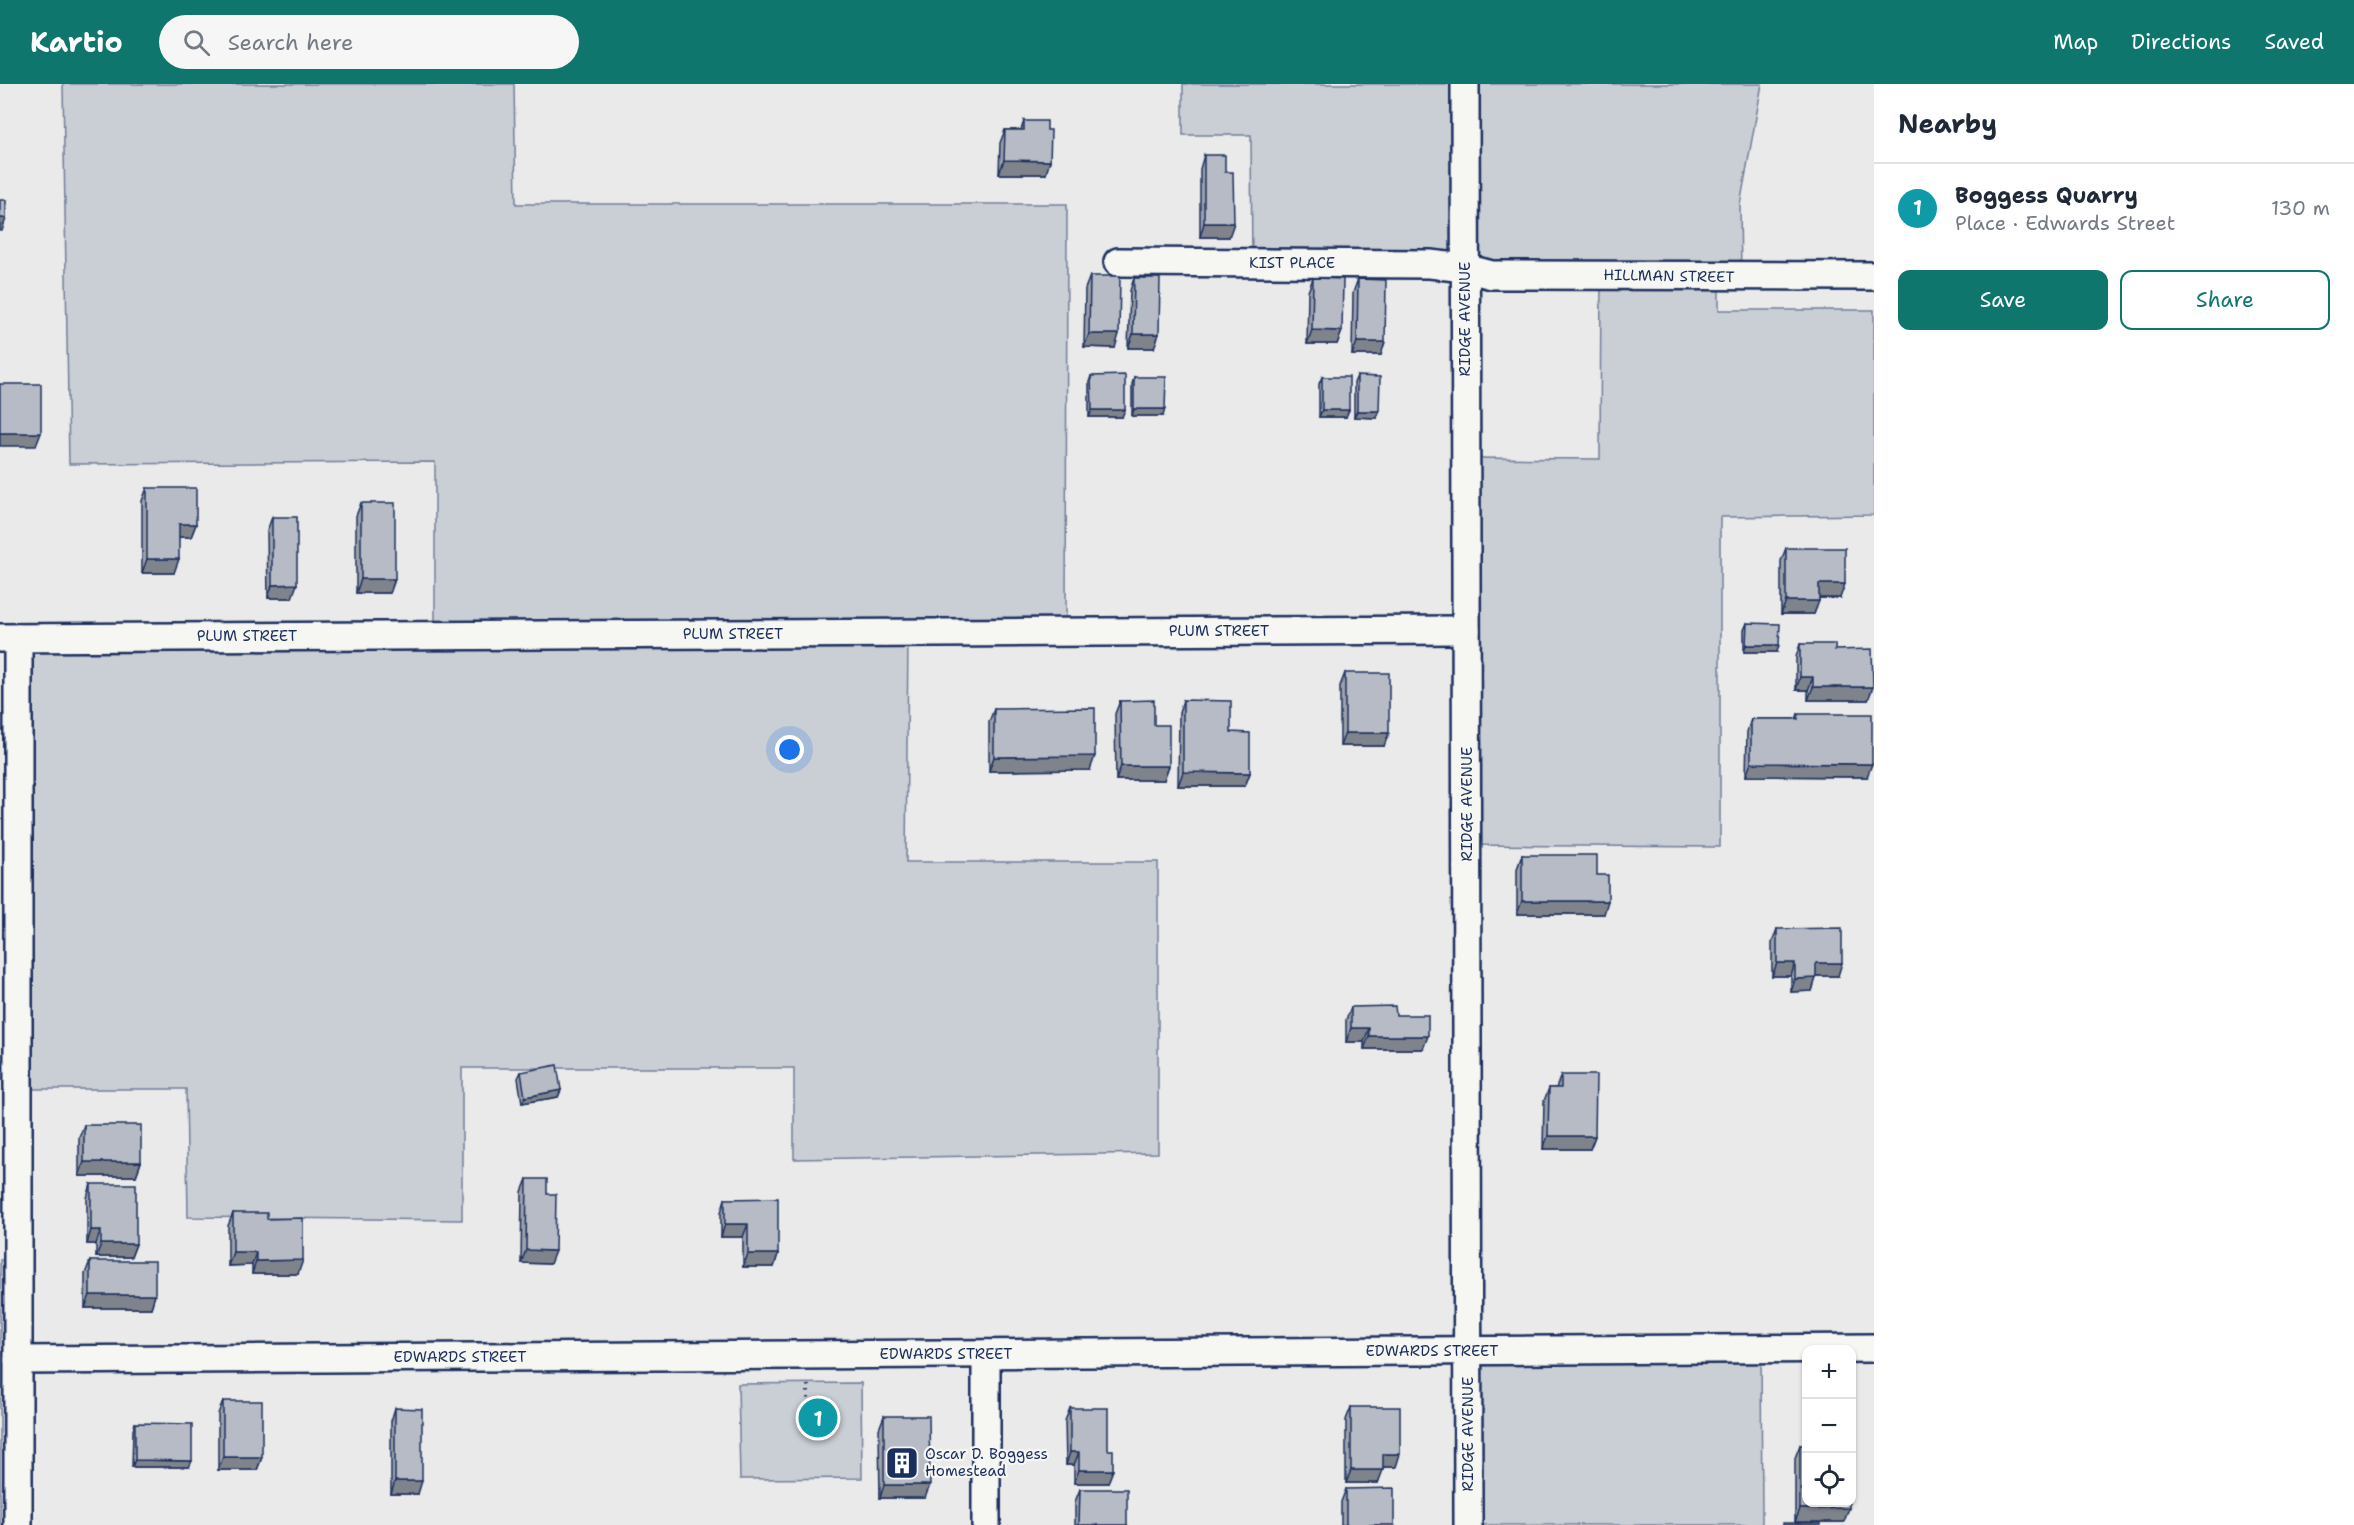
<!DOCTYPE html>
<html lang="en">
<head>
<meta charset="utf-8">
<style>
  body { margin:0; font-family:"Shantell Sans",sans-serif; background:#f6f6f7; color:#1f2937 }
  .controls { position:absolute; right:18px; bottom:18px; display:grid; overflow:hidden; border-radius:12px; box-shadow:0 2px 4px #0004 }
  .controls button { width:54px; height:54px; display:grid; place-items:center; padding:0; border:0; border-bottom:2px solid #e0e1e3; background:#fff; color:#1f2937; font:30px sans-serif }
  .you { position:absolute; left:790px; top:666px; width:21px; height:21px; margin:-15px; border:4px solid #fff; border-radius:50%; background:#1a73e8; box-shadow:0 0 0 9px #1a73e833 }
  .badge { display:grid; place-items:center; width:39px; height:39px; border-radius:50%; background:#0f766e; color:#fff; font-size:20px; font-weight:700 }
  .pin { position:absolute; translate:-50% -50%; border:3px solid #fff; box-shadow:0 2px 6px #0006 }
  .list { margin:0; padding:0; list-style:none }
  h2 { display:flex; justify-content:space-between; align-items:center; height:78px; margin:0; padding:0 24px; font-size:26px }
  h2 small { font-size:20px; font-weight:400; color:#747a83 }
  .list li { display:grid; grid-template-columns:39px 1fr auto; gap:18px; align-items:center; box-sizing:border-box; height:90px; padding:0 24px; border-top:2px solid #e0e1e3 }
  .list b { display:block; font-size:22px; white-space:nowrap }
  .list p { margin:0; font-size:20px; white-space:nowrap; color:#747a83 }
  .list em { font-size:20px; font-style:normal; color:#747a83 }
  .actions { display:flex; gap:12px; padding:18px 24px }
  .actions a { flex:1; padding:14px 0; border:2px solid #0f766e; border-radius:12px; text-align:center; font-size:21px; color:#0f766e }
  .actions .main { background:#0f766e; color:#fff }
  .icon { flex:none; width:33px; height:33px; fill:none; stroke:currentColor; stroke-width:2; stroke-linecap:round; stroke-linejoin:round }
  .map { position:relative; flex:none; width:1874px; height:1441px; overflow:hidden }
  header { display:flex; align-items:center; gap:36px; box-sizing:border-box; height:84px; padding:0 30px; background:#0f766e; color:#fff }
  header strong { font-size:28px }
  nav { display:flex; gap:33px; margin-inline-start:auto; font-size:21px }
  .search { width:420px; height:54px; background:#f6f6f7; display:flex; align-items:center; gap:15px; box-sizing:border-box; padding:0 21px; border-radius:33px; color:#747a83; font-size:22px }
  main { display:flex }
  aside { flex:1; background:#fff }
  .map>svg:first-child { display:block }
</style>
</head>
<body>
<header>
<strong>Kartio</strong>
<div class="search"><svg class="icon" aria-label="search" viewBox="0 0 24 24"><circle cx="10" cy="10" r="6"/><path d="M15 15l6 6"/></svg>Search here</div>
<nav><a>Map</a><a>Directions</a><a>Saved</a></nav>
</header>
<main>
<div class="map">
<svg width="1874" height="1441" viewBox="0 0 1874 1441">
  <rect width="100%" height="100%" fill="#e9eae9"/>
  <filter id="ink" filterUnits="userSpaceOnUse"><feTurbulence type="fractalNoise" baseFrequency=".0167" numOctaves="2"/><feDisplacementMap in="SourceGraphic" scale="12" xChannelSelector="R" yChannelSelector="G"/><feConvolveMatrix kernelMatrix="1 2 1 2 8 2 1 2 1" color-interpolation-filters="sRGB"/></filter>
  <g filter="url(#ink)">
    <g fill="#caced5" stroke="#727e9a" stroke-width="1.5">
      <path d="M 63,0 L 514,0 L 516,120 L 1067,120 L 1066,548 L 908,549 L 906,778 L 1158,778 L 1158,1069 L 794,1075 L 794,984 L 462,984 L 462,1136 L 188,1133 L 186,1005 L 18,1005 L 18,554 L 435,551 L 435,378 L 69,380 Z"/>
      <path d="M 1183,0 L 1762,0 L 1740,121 L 1741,193 L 1719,192 L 1719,226 L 1874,226 L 1874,431 L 1720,433 L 1720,763 L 1467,761 L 1466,374 L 1600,375 L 1601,192 L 1252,179 L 1251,51 L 1183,51 Z"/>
      <path d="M 18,1175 L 18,1440 L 0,1440 L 0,1176 Z"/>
      <path d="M 1761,1265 L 1762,1441 L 1468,1441 L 1468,1267 Z"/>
      <path d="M 861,1299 L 862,1394 L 740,1395 L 738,1300 Z"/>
    </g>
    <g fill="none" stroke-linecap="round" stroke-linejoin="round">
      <g stroke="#1b2f5e" stroke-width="32">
        <g id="street">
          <path d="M 1465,0 L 1468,1441"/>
          <path d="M 1118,178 L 1430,180 L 1465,184 L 1492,191 L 1874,192"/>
          <path d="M 0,554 L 1466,546"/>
          <path d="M 18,554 L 18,1441"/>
          <path d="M 986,1270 L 986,1441"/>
          <path d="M 18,1276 L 1874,1264"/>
        </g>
      </g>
      <g stroke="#1b2f5e" stroke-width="4" stroke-dasharray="1.5 4.5" stroke-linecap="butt">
        <path d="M 808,1301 L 808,1317 L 813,1329"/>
        <circle cx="817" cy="1334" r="6"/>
      </g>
      <use href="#street" stroke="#f6f6f2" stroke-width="27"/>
    </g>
    <g fill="#9da1aa" stroke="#1b2f5e" stroke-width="1.5">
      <path d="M 1024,37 L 1046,90 L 999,90 L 1000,59 L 1005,46 L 1021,46 Z"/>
      <path d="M 1204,71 L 1229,153 L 1200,153 L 1200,85 Z"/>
      <path d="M 1090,192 L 1115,264 L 1084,263 L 1085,205 Z"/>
      <path d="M 1134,194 L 1154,264 L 1128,264 L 1130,207 Z"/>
      <path d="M 1313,194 L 1342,247 L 1337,260 L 1307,260 L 1308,208 Z"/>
      <path d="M 1358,195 L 1381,271 L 1352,271 L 1353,209 Z"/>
      <path d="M 1091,292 L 1122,333 L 1089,333 L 1089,298 Z"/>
      <path d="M 1357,292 L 1377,334 L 1354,333 L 1354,299 Z"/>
      <path d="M 1134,293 L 1163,332 L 1132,332 L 1132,300 Z"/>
      <path d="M 1322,293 L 1346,333 L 1319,333 L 1319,300 Z"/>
      <path d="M 147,404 L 196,440 L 191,453 L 179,453 L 174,489 L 142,489 L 142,417 Z"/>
      <path d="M 361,419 L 395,495 L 390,509 L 356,509 L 356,432 Z"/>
      <path d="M 272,433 L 292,514 L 268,514 L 267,447 Z"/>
      <path d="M 1786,464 L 1840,514 L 1819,514 L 1814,530 L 1781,530 L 1781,477 Z"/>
      <path d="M 1747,539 L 1777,568 L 1744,568 L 1744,546 Z"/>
      <path d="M 1800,560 L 1835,566 L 1868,616 L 1808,616 L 1808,606 L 1796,606 L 1796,573 Z"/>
      <path d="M 1345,589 L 1384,662 L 1340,662 L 1340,602 Z"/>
      <path d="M 1183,616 L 1231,648 L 1250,689 L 1245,702 L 1178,702 L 1179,629 Z"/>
      <path d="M 1120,617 L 1154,641 L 1164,696 L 1116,696 L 1115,630 Z"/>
      <path d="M 994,625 L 1090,686 L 989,687 L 989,638 Z"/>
      <path d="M 1798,630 L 1867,693 L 1746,692 L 1747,648 L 1751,635 L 1796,635 Z"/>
      <path d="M 1522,771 L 1597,791 L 1604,830 L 1517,830 L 1517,785 Z"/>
      <path d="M 1777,845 L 1838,892 L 1816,892 L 1812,907 L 1791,908 L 1791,892 L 1772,892 L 1772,859 Z"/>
      <path d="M 1351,923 L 1396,931 L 1423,965 L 1364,965 L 1364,958 L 1346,958 L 1346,936 Z"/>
      <path d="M 521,988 L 561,1006 L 558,1013 L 522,1019 L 518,994 Z"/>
      <path d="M 1561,991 L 1595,1052 L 1590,1065 L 1543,1065 L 1544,1017 L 1549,1004 L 1556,1004 Z"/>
      <path d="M 84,1041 L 141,1078 L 136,1092 L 79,1092 L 79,1054 Z"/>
      <path d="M 527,1095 L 547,1110 L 550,1180 L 521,1179 L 522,1108 Z"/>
      <path d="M 91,1100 L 136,1160 L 131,1173 L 96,1173 L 96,1160 L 87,1160 L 87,1114 Z"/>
      <path d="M 725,1115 L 778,1170 L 774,1183 L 743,1183 L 743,1153 L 721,1153 L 721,1128 Z"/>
      <path d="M 233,1129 L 267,1135 L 298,1190 L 252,1190 L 252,1181 L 228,1182 L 228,1142 Z"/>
      <path d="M 90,1177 L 155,1211 L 151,1224 L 85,1224 L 85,1190 Z"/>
      <path d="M 223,1317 L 262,1373 L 257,1386 L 218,1386 L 218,1330 Z"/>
      <path d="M 1351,1323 L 1396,1383 L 1383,1383 L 1378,1399 L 1346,1399 L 1346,1336 Z"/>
      <path d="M 395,1324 L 418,1410 L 391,1410 L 391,1337 Z"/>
      <path d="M 1070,1324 L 1108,1399 L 1074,1399 L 1074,1381 L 1066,1381 L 1065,1337 Z"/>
      <path d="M 884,1332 L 925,1414 L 880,1414 L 879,1345 Z"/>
      <path d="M 135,1339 L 189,1383 L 132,1383 L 133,1346 Z"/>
      <path d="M 1800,1361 L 1844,1438 L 1795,1438 L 1795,1374 Z"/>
      <path d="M 1080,1405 L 1127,1441 L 1075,1441 L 1075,1418 Z"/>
      <path d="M 1346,1405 L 1394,1441 L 1341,1441 L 1341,1418 Z"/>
    </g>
    <g fill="#7f838b" stroke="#1b2f5e" stroke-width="1.5">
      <path d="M 1004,76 L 1050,77 L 1046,90 L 999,90 Z"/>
      <path d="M 0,134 L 6,134 L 2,147 L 0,147 Z"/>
      <path d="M 1204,139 L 1234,139 L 1229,153 L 1200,153 Z"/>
      <path d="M 1312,246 L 1342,247 L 1337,260 L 1307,260 Z"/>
      <path d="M 1089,250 L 1119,250 L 1115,264 L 1084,263 Z"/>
      <path d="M 1133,250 L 1159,250 L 1154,264 L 1128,264 Z"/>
      <path d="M 1357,258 L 1385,258 L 1381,271 L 1352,271 Z"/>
      <path d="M 1134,325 L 1165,325 L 1163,332 L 1132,332 Z"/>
      <path d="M 1092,326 L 1125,326 L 1122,333 L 1089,333 Z"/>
      <path d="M 1322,326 L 1349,326 L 1346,333 L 1319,333 Z"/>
      <path d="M 1357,327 L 1379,327 L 1377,334 L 1354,333 Z"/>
      <path d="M 0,349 L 41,349 L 36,362 L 0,362 Z"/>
      <path d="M 179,440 L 196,440 L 191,453 L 174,453 Z"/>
      <path d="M 147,475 L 179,475 L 174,489 L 142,489 Z"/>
      <path d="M 361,495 L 395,495 L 390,509 L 356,509 Z"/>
      <path d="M 297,500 L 292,514 L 268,514 L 272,501 Z"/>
      <path d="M 1819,500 L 1845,500 L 1840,514 L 1814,514 Z"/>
      <path d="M 1786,517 L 1819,517 L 1814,530 L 1781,530 Z"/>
      <path d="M 1746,561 L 1779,561 L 1777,568 L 1744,568 Z"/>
      <path d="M 1800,593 L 1813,593 L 1808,606 L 1796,606 Z"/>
      <path d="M 1813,603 L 1873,603 L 1868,616 L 1808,616 Z"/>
      <path d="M 1345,649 L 1389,649 L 1384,662 L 1340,662 Z"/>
      <path d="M 1095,672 L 1090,686 L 989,687 L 994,673 Z"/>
      <path d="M 1751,679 L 1872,680 L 1867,693 L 1746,692 Z"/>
      <path d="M 1121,682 L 1169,682 L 1164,696 L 1116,696 Z"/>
      <path d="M 1183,688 L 1250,689 L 1245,702 L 1178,702 Z"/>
      <path d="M 1522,817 L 1608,817 L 1604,830 L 1517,830 Z"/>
      <path d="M 1777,879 L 1795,879 L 1791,892 L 1772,892 Z"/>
      <path d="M 1816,879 L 1842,879 L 1838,892 L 1811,892 Z"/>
      <path d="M 1816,894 L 1812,907 L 1791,908 L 1795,895 Z"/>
      <path d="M 1351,944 L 1369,944 L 1364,958 L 1346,958 Z"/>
      <path d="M 1369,952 L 1428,952 L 1423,965 L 1364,965 Z"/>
      <path d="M 561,1006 L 558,1013 L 522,1019 L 525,1013 Z"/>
      <path d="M 1548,1052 L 1595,1052 L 1590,1065 L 1543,1065 Z"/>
      <path d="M 84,1078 L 141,1078 L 136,1092 L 79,1092 Z"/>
      <path d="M 725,1140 L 748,1140 L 743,1153 L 721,1153 Z"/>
      <path d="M 91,1146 L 101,1146 L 96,1160 L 87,1160 Z"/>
      <path d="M 101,1160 L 136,1160 L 131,1173 L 96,1173 Z"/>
      <path d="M 526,1166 L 555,1167 L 550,1180 L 521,1179 Z"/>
      <path d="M 233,1168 L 256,1168 L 252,1181 L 228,1182 Z"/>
      <path d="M 748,1170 L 778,1170 L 774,1183 L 743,1183 Z"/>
      <path d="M 303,1176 L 298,1190 L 252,1190 L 256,1177 Z"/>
      <path d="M 90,1211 L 155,1211 L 151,1224 L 85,1224 Z"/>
      <path d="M 1070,1368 L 1079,1368 L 1074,1381 L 1066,1381 Z"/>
      <path d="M 1383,1370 L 1400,1370 L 1396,1383 L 1378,1383 Z"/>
      <path d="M 223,1373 L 262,1373 L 257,1386 L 218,1386 Z"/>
      <path d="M 135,1376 L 192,1377 L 189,1383 L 132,1383 Z"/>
      <path d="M 1079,1386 L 1113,1386 L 1108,1399 L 1074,1399 Z"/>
      <path d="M 1351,1386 L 1383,1386 L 1378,1399 L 1346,1399 Z"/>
      <path d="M 395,1397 L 422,1397 L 418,1410 L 391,1410 Z"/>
      <path d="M 884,1401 L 930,1401 L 925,1414 L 880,1414 Z"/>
      <path d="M 1849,1424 L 1844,1438 L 1795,1438 L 1800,1425 Z"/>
    </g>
    <g fill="#b6bbc6" stroke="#1b2f5e" stroke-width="1.5">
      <path d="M 1024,37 L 1047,37 L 1047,46 L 1051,46 L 1050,77 L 1004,76 L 1005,46 L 1024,46 Z"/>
      <path d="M 1204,71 L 1225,71 L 1225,88 L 1233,88 L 1234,139 L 1204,139 Z"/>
      <rect x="0" y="116" width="6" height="18"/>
      <path d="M 1090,192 L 1120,192 L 1119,250 L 1089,250 Z"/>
      <path d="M 1134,194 L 1160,194 L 1159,250 L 1133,250 Z"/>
      <path d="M 1313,194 L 1343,195 L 1342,247 L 1312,246 Z"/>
      <path d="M 1358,195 L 1386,196 L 1385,258 L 1357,258 Z"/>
      <path d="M 1125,291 L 1125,326 L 1092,326 L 1091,292 Z"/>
      <path d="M 1357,292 L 1380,293 L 1379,327 L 1357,327 Z"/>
      <path d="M 1134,293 L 1166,293 L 1165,325 L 1134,325 Z"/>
      <rect x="1322" y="293" width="27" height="33"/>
      <rect x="0" y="300" width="41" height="49"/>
      <path d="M 147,404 L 196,404 L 196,440 L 179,440 L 179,475 L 147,475 Z"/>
      <rect x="361" y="419" width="34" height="76"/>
      <path d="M 272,433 L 297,433 L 297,500 L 272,501 Z"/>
      <path d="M 1786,464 L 1845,464 L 1845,500 L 1819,500 L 1819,517 L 1786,517 Z"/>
      <path d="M 1747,539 L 1780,540 L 1779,561 L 1746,561 Z"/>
      <path d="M 1800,560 L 1835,560 L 1835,566 L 1872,565 L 1873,603 L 1813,603 L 1813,593 L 1800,593 Z"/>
      <rect x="1345" y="589" width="44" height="60"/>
      <path d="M 1154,616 L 1154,641 L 1169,641 L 1169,682 L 1121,682 L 1120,617 Z"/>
      <path d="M 1183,616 L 1231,617 L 1231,648 L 1250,649 L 1250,689 L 1183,688 Z"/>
      <path d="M 1095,624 L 1095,672 L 994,673 L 994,625 Z"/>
      <path d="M 1798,630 L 1872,630 L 1872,680 L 1751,679 L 1751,635 L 1798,635 Z"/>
      <path d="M 1522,771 L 1597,771 L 1597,791 L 1608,791 L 1608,817 L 1522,817 Z"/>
      <path d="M 1842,844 L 1842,879 L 1816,879 L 1816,894 L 1795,895 L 1795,879 L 1777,879 L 1777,845 Z"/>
      <path d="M 1395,922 L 1396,931 L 1428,931 L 1428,952 L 1369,952 L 1369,944 L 1351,944 L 1351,923 Z"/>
      <path d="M 557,981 L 561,1006 L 525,1013 L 521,988 Z"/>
      <path d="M 1561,991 L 1596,991 L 1595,1052 L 1548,1052 L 1549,1004 L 1561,1004 Z"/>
      <rect x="84" y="1041" width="57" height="37"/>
      <path d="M 527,1095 L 547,1095 L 547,1110 L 556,1110 L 555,1167 L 526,1166 Z"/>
      <path d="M 91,1100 L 136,1100 L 136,1160 L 101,1160 L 101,1146 L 91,1146 Z"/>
      <path d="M 778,1114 L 778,1170 L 748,1170 L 748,1140 L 725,1140 L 725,1115 Z"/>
      <path d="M 233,1129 L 267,1129 L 267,1135 L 303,1134 L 303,1176 L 256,1177 L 256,1168 L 233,1168 Z"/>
      <rect x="90" y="1177" width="65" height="34"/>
      <rect x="223" y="1317" width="39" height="56"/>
      <path d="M 1351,1323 L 1400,1323 L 1400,1370 L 1383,1370 L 1383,1386 L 1351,1386 Z"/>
      <path d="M 395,1324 L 422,1325 L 422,1397 L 395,1397 Z"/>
      <path d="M 1070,1324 L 1108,1324 L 1108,1366 L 1113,1366 L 1113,1386 L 1079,1386 L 1079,1368 L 1070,1368 Z"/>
      <path d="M 884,1332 L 929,1332 L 930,1401 L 884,1401 Z"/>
      <path d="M 135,1339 L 192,1340 L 192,1377 L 135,1376 Z"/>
      <path d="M 1800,1361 L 1806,1361 L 1806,1419 L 1849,1419 L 1849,1424 L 1800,1425 Z"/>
      <path d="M 1394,1404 L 1394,1441 L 1346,1441 L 1346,1405 Z"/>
      <path d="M 1080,1405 L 1127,1405 L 1127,1441 L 1079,1441 Z"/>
      <rect x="1783" y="1439" width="38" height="2"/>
    </g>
  </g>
  <defs>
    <g id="building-square" transform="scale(1.725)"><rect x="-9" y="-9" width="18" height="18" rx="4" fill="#1b2f5e" stroke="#f6f6f2"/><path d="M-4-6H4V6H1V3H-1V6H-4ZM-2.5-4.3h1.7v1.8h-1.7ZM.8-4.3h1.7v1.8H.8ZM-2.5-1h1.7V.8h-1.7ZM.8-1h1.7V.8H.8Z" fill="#fff"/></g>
  </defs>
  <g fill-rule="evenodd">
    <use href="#building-square" x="902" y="1379"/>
  </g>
  <g text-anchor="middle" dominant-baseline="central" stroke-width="4.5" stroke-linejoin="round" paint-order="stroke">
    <g font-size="15" fill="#1b2f5e" stroke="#f6f6f2">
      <text x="1292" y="179">KIST PLACE</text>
      <text transform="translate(1669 192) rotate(1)">HILLMAN STREET</text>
      <text transform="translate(1465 235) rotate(-90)">RIDGE AVENUE</text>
      <text x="1219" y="547">PLUM STREET</text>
      <text x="733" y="550">PLUM STREET</text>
      <text x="247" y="552">PLUM STREET</text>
      <text transform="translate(1467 720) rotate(-90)">RIDGE AVENUE</text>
      <text x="1432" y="1267">EDWARDS STREET</text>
      <text x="946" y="1270">EDWARDS STREET</text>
      <text x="460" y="1273">EDWARDS STREET</text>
      <text transform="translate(1468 1350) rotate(-90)">RIDGE AVENUE</text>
    </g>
    <g font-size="15" fill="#1b2f5e" stroke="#f6f6f2" text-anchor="start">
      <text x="925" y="1370">Oscar D. Boggess<tspan x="925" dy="17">Homestead</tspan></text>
    </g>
  </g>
</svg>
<div class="controls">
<button>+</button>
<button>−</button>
<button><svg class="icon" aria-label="locate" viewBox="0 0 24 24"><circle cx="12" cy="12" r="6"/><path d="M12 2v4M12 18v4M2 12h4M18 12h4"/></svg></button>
</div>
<div class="you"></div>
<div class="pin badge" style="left:818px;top:1334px;background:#0f9aa8">1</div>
</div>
<aside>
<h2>Nearby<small></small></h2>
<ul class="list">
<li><span class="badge" style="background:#0f9aa8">1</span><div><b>Boggess Quarry</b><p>Place · Edwards Street</p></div><em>130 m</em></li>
</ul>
<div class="actions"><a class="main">Save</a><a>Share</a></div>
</aside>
</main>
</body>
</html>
